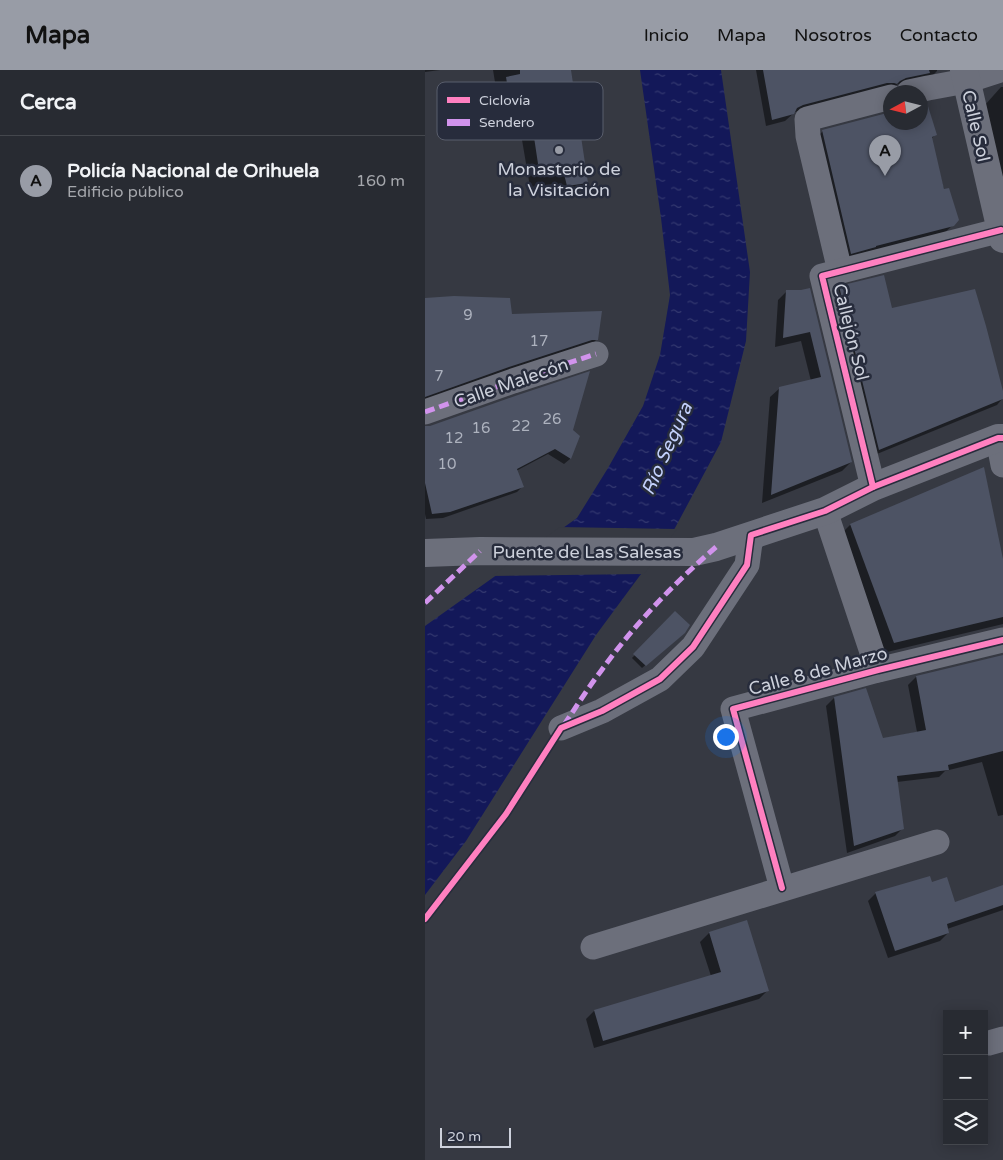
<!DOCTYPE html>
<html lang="es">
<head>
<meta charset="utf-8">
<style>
  body { margin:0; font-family:"Varela Round",sans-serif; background:#30333a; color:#f1f3f6 }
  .controls { position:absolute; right:15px; bottom:15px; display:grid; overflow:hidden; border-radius:0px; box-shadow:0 2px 12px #0003 }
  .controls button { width:45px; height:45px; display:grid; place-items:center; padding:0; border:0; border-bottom:1px solid #44474d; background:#282b32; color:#f1f3f6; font:25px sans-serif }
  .compass { position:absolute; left:458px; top:15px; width:45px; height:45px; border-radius:50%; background:#282b32; box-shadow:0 2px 12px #0003; rotate:263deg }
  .scale { position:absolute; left:15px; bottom:12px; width:71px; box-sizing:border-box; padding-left:5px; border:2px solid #cdd1dc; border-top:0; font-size:14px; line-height:18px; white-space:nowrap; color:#cdd1dc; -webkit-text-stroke:4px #272c3c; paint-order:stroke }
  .you { position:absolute; left:300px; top:666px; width:18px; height:18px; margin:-12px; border:4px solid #fff; border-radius:50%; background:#1a73e8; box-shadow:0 0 0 8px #1a73e833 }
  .badge { display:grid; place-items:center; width:32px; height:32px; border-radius:50%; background:#989ca6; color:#111; font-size:16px; font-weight:700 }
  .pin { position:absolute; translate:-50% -41px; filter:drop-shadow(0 1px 2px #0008) }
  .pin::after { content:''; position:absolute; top:26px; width:18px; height:15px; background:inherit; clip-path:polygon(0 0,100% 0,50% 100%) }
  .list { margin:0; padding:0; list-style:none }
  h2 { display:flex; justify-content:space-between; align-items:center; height:65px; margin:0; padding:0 20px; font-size:21px }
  h2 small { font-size:16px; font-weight:400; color:#a5a7ac }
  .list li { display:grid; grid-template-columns:32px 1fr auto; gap:15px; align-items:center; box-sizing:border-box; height:90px; padding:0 20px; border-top:1px solid #44474d }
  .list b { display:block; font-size:19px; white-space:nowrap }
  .list p { margin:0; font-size:16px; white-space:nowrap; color:#a5a7ac }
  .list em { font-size:16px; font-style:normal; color:#a5a7ac }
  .icon { flex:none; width:28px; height:28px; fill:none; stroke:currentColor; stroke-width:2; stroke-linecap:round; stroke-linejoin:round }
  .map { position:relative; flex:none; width:578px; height:1090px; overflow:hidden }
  header { display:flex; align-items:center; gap:30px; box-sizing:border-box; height:70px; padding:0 25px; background:#989ca6; color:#111 }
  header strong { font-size:24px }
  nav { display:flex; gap:28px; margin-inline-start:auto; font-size:18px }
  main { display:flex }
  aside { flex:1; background:#282b32 }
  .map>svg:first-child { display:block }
</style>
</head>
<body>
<header>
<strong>Mapa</strong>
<nav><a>Inicio</a><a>Mapa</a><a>Nosotros</a><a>Contacto</a></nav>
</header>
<main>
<aside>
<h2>Cerca<small></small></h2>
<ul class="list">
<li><span class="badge">A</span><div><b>Policía Nacional de Orihuela</b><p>Edificio público</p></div><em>160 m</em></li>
</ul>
</aside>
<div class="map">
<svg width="578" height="1090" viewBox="0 0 578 1090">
  <defs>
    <pattern id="water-ripples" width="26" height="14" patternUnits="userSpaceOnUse" patternTransform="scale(1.25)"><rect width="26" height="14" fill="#131859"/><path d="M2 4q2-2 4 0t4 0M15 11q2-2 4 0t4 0" fill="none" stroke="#343970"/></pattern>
  </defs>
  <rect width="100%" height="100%" fill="#363942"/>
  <path fill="url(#water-ripples)" d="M 215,0 L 296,0 L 325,202 L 321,271 L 296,372 L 250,458 L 171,565 L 41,771 L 0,825 L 0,556 L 152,448 L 183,398 L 218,336 L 235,285 L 245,225 L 236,148 Z"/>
  <path fill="#363942" d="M 135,457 L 252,459 L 219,504 L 67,506 Z"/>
  <g fill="#0007">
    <path d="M 0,0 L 15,0 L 0,2 Z"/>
    <path d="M 68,0 L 145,0 L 161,113 L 151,124 L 132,126 L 129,114 L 105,117 L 96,64 L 79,67 Z"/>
    <path d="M 331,0 L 512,0 L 512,1 L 505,8 L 473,14 L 468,17 L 370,42 L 360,51 L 341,56 Z"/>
    <path d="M 576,17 L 578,17 L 578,114 L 560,35 Z"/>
    <path d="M 501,34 L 510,65 L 506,69 L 528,155 L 516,166 L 415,194 L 387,72 L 398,61 L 466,52 L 496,52 L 496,36 Z"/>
    <path d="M 415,218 L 466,239 L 578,326 L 578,328 L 572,335 L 447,386 L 408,224 Z"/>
    <path d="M 362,221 L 376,221 L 426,392 L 417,401 L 337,433 L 345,327 L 355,318 L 386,311 L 376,271 L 350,277 L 353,230 Z"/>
    <path d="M 0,229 L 85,245 L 172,269 L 166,275 L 0,330 Z"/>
    <path d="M 0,357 L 146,361 L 153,367 L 145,389 L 139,394 L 123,384 L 91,401 L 98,416 L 92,422 L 18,448 L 1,449 L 0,444 Z"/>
    <path d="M 558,399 L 578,495 L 578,554 L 458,583 L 414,466 L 425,455 Z"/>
    <path d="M 250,543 L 256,565 L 217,598 L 207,588 Z"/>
    <path d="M 578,586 L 578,745 L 573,746 L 557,692 L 520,701 L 514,707 L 472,712 L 478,758 L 470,766 L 422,783 L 401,636 L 409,628 L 457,669 L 492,662 L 483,615 L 491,607 Z"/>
    <path d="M 506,813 L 529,833 L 578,816 L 578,840 L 522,859 L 523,863 L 515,871 L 463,888 L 443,831 L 451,823 Z"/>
    <path d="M 322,852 L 342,921 L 334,929 L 169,978 L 161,949 L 169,941 L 286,906 L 275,872 L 284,863 Z"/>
  </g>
  <g fill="#4d5364">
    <path d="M 95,0 L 146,0 L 163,113 L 142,116 L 139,104 L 115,107 L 107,54 L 89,57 L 81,7 L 95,4 Z"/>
    <path d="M 338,0 L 504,0 L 505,3 L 481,8 L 475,11 L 472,14 L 469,13 L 462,13 L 378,35 L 372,38 L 369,44 L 347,50 Z"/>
    <path d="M 502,33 L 512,65 L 507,67 L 519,119 L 524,118 L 534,150 L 529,156 L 451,176 L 451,177 L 426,184 L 397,60 L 466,42 L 466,52 L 496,52 L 496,34 Z"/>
    <path d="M 459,205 L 467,238 L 550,219 L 561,256 L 578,321 L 578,329 L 454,380 L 414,216 Z"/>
    <path d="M 385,218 L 427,392 L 346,425 L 354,317 L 396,307 L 385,262 L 358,268 L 361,220 L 376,220 Z"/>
    <path d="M 29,226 L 85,228 L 87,244 L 177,241 L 173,270 L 167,270 L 84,297 L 0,327 L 0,228 Z"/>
    <path d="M 165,301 L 148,360 L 155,366 L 146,389 L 130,379 L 92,399 L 99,417 L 25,442 L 7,444 L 0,413 L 0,356 L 5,356 L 93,325 Z"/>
    <path d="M 559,397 L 578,489 L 578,547 L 469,573 L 425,454 Z"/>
    <path d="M 250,541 L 265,555 L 260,563 L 221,596 L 208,584 Z"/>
    <path d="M 578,585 L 578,681 L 523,695 L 524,700 L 472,706 L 479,759 L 429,776 L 409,627 L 441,618 L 458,668 L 501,660 L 491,606 Z"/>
    <path d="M 505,806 L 507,812 L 522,807 L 530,832 L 578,815 L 578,835 L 522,854 L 524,863 L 470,881 L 450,822 Z"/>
    <path d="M 322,850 L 344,921 L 178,971 L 169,940 L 296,902 L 284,862 Z"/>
  </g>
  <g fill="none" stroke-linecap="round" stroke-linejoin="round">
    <g stroke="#6c6f7b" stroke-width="25">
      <path d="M 484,22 L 503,18 L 541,11 L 575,0"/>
      <path d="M 415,201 L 383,66 L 382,49 L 466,27"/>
      <path d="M 0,342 L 88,311 L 171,284"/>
      <path d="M 573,368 L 578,395"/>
      <path d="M 448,417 L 397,206 L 576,160"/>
      <path d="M 400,441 L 453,600"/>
      <path d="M 136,658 L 177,641 L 235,609 L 268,577 L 322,495 L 326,465"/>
      <path d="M 357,818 L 308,639 L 453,600 L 578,570"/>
      <path d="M 168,877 L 512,772"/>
      <path d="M 564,973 L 578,969"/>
    </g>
    <g stroke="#6c6f7b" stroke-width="28">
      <path d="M 539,0 L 578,169"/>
      <path d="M 0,483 L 55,481 L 269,482 L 291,477 L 400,441 L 448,417 L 573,368 L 578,368"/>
    </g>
    <g stroke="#d193ec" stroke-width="5" stroke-dasharray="10 5" stroke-linecap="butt">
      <path d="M 0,342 L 88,311 L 171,284"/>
      <path d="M 0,533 L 55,481"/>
      <path d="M 139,655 C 151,637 163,618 176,601 C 209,555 248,514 291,477"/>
    </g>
    <g stroke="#272c3c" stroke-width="9">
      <g id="cycleway">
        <path d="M 448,417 L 397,206 L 576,160"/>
        <path d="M 357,818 L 308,639 L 453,600 L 578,570"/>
        <path d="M 0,849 L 81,744 L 136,658 L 177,641 L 235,609 L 268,577 L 322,495 L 326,465 L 400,441 L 448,417 L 573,368 L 578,368"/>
      </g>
    </g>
    <use href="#cycleway" stroke="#ff80c0" stroke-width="6"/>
  </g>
  <circle fill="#989ca6" stroke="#272c3c" stroke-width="2" cx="134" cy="80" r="5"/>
  <g text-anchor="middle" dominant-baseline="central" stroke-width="5" stroke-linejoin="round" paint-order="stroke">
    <g font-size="15" fill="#adb2be">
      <text x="43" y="245">9</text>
      <text x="114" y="271">17</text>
      <text x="14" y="306">7</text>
      <text x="127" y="349">26</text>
      <text x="96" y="356">22</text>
      <text x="56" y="358">16</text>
      <text x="29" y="368">12</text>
      <text x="22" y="394">10</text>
    </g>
    <g font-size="18" fill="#cdd1dc" stroke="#272c3c">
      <text transform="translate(551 56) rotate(77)">Calle Sol</text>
      <text transform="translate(426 262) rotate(76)">Callejón Sol</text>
      <text transform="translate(86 313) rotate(-19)">Calle Malecón</text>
      <text x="162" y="482">Puente de Las Salesas</text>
      <text transform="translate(393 601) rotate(-15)">Calle 8 de Marzo</text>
    </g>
    <g font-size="18" fill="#cdd1dc" stroke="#272c3c">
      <text x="134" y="99">Monasterio de<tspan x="134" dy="21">la Visitación</tspan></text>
    </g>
    <g font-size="19" font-style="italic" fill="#c3d1fc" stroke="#272c3c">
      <text transform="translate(242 379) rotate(-66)">Río Segura</text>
    </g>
  </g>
  <rect x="12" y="12" width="166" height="58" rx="8" fill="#272c3c" stroke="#595e6c" stroke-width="1"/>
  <rect x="22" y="27" width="23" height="6" fill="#ff80c0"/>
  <rect x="22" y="49" width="23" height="7" fill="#d193ec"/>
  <g font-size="14" fill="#cdd1dc">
    <text x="54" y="35">Ciclovía</text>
    <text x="54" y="57">Sendero</text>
  </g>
</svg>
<div class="controls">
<button>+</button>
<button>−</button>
<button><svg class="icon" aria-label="layers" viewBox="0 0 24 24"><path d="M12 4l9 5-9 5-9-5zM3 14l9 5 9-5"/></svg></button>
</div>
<svg class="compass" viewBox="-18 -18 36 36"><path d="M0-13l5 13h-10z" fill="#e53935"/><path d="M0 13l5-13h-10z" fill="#a5a7ac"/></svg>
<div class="scale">20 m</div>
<div class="you"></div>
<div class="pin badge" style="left:460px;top:106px">A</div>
</div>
</main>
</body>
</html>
